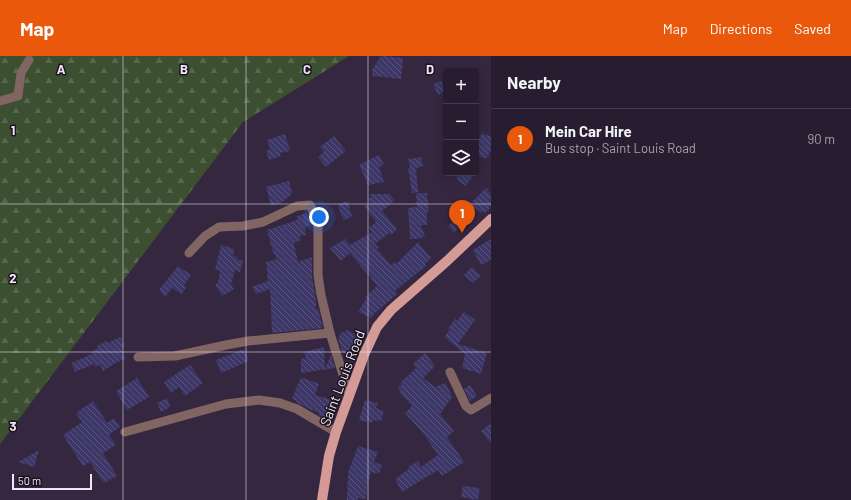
<!DOCTYPE html>
<html lang="en">
<head>
<meta charset="utf-8">
<style>
  body { margin:0; font-family:Barlow,sans-serif; background:#342a3c; color:#f1f3f6 }
  .controls { position:absolute; right:12px; top:12px; display:grid; overflow:hidden; border-radius:4px; box-shadow:0 2px 10px #0003 }
  .controls button { width:36px; height:36px; display:grid; place-items:center; padding:0; border:0; border-bottom:1px solid #443b4c; background:#281d30; color:#f1f3f6; font:20px sans-serif }
  .scale { position:absolute; left:12px; bottom:10px; width:80px; box-sizing:border-box; padding-left:4px; border:2px solid #f0e6f7; border-top:0; font-size:11px; line-height:14px; white-space:nowrap; color:#f0e6f7; -webkit-text-stroke:3px #1a131e; paint-order:stroke }
  .you { position:absolute; left:319px; top:161px; width:14px; height:14px; margin:-10px; border:3px solid #fff; border-radius:50%; background:#1a73e8; box-shadow:0 0 0 6px #1a73e833 }
  .badge { display:grid; place-items:center; width:26px; height:26px; border-radius:50%; background:#ea580c; color:#fff; font-size:13px; font-weight:700 }
  .pin { position:absolute; translate:-50% -33px; filter:drop-shadow(0 1px 2px #0008) }
  .pin::after { content:''; position:absolute; top:21px; width:14px; height:12px; background:inherit; clip-path:polygon(0 0,100% 0,50% 100%) }
  .list { margin:0; padding:0; list-style:none }
  h2 { display:flex; justify-content:space-between; align-items:center; height:52px; margin:0; padding:0 16px; font-size:17px }
  h2 small { font-size:13px; font-weight:400; color:#a5a2ab }
  .list li { display:grid; grid-template-columns:26px 1fr auto; gap:12px; align-items:center; box-sizing:border-box; height:60px; padding:0 16px; border-top:1px solid #443b4c }
  .list b { display:block; font-size:15px; white-space:nowrap }
  .list p { margin:0; font-size:13px; white-space:nowrap; color:#a5a2ab }
  .list em { font-size:13px; font-style:normal; color:#a5a2ab }
  .icon { flex:none; width:22px; height:22px; fill:none; stroke:currentColor; stroke-width:2; stroke-linecap:round; stroke-linejoin:round }
  .map { position:relative; flex:none; width:491px; height:444px; overflow:hidden }
  header { display:flex; align-items:center; gap:24px; box-sizing:border-box; height:56px; padding:0 20px; background:#ea580c; color:#fff }
  header strong { font-size:19px }
  nav { display:flex; gap:22px; margin-inline-start:auto; font-size:14px }
  main { display:flex }
  aside { flex:1; background:#281d30 }
  .map>svg:first-child { display:block }
</style>
</head>
<body>
<header>
<strong>Map</strong>
<nav><a>Map</a><a>Directions</a><a>Saved</a></nav>
</header>
<main>
<div class="map">
<svg width="491" height="444" viewBox="0 0 491 444">
  <defs>
    <pattern id="forest-firs" width="22" height="20" patternUnits="userSpaceOnUse"><rect width="22" height="20" fill="#3c4f30"/><path d="M5 1l3.5 6h-7zM16 11l3.5 6h-7z" fill="#58684f"/></pattern>
    <pattern id="building-back-hatch" width="6" height="6" patternUnits="userSpaceOnUse"><rect width="6" height="6" fill="#3d3768"/><path d="M-1 5l2 2M0 0l6 6M5-1l2 2" fill="none" stroke="#59547e"/></pattern>
  </defs>
  <rect width="100%" height="100%" fill="#362740"/>
  <path fill="url(#forest-firs)" d="M 0,0 L 349,0 L 243,66 L 0,388 Z"/>
  <g fill="url(#building-back-hatch)">
    <path d="M 383,0 L 403,2 L 401,23 L 373,20 L 372,14 L 380,1 Z"/>
    <path d="M 441,25 L 446,36 L 438,39 L 433,28 Z"/>
    <path d="M 482,77 L 491,81 L 491,94 L 487,102 L 484,102 L 476,99 L 476,89 Z"/>
    <path d="M 285,78 L 290,95 L 280,97 L 281,100 L 269,104 L 266,95 L 270,93 L 267,84 Z"/>
    <path d="M 334,80 L 346,95 L 326,111 L 318,101 L 324,96 L 320,91 Z"/>
    <path d="M 379,99 L 384,109 L 379,111 L 384,126 L 368,129 L 359,109 Z"/>
    <path d="M 421,101 L 423,110 L 416,112 L 418,136 L 412,137 L 408,112 L 410,112 L 408,103 Z"/>
    <path d="M 460,117 L 475,117 L 466,130 L 456,123 Z"/>
    <path d="M 289,125 L 292,138 L 281,147 L 271,150 L 266,131 Z"/>
    <path d="M 486,132 L 491,138 L 491,151 L 485,157 L 483,155 L 482,157 L 475,152 L 454,177 L 448,170 Z"/>
    <path d="M 416,137 L 427,137 L 429,157 L 427,155 L 427,169 L 421,169 L 425,181 L 415,183 L 410,183 L 408,152 L 417,151 Z"/>
    <path d="M 370,138 L 389,138 L 395,144 L 382,155 L 397,173 L 391,179 L 389,177 L 375,188 L 379,192 L 377,193 L 391,209 L 395,206 L 396,208 L 418,186 L 431,202 L 425,208 L 426,210 L 395,235 L 397,238 L 374,258 L 372,262 L 358,256 L 367,241 L 366,240 L 377,230 L 371,223 L 372,222 L 362,212 L 350,197 L 341,205 L 330,192 L 345,183 L 350,189 L 372,176 L 369,172 L 376,166 L 364,150 L 371,148 L 367,144 L 371,141 Z"/>
    <path d="M 348,145 L 352,161 L 344,164 L 341,159 L 338,148 Z"/>
    <path d="M 307,157 L 312,169 L 305,171 L 306,179 L 300,180 L 301,184 L 294,187 L 294,188 L 298,206 L 312,201 L 312,220 L 316,246 L 316,253 L 318,253 L 323,272 L 272,277 L 270,233 L 256,238 L 252,231 L 268,225 L 266,206 L 277,203 L 273,196 L 267,174 L 297,164 L 297,160 Z"/>
    <path d="M 491,183 L 491,204 L 481,209 L 473,194 Z"/>
    <path d="M 221,189 L 234,193 L 233,200 L 237,201 L 237,203 L 243,205 L 240,216 L 235,214 L 231,228 L 234,233 L 222,240 L 215,229 L 218,226 L 220,215 L 215,214 Z"/>
    <path d="M 178,210 L 191,219 L 184,229 L 186,231 L 182,238 L 172,232 L 165,241 L 159,234 Z"/>
    <path d="M 472,211 L 481,220 L 473,227 L 464,219 Z"/>
    <path d="M 464,256 L 475,264 L 458,288 L 487,297 L 481,318 L 462,312 L 465,298 L 444,281 L 450,274 L 448,273 L 455,263 L 457,265 Z"/>
    <path d="M 346,274 L 360,280 L 354,294 L 353,293 L 350,300 L 342,296 L 338,283 L 341,276 L 345,277 Z"/>
    <path d="M 120,281 L 125,290 L 121,293 L 126,302 L 114,308 L 103,315 L 100,309 L 95,311 L 94,308 L 75,316 L 71,307 L 92,298 L 93,295 L 98,292 L 97,290 L 106,285 L 108,287 Z"/>
    <path d="M 324,291 L 325,313 L 331,299 L 335,312 L 301,317 L 301,303 L 306,302 L 304,296 Z"/>
    <path d="M 244,293 L 249,305 L 221,317 L 216,304 Z"/>
    <path d="M 425,297 L 435,310 L 423,322 L 435,331 L 446,327 L 452,341 L 440,358 L 454,375 L 447,381 L 464,406 L 442,420 L 438,414 L 402,436 L 395,423 L 409,413 L 408,411 L 418,405 L 421,411 L 438,399 L 423,377 L 405,357 L 412,350 L 399,336 L 401,335 L 398,332 L 402,328 L 400,327 L 416,312 L 413,308 Z"/>
    <path d="M 190,309 L 203,327 L 185,340 L 179,331 L 171,337 L 164,326 Z"/>
    <path d="M 301,321 L 319,328 L 315,339 L 336,345 L 330,366 L 319,359 L 319,357 L 307,352 L 296,346 L 297,345 L 292,343 Z"/>
    <path d="M 137,322 L 149,341 L 127,354 L 116,335 Z"/>
    <path d="M 470,329 L 477,340 L 470,345 L 464,333 Z"/>
    <path d="M 167,342 L 170,351 L 161,356 L 157,347 Z"/>
    <path d="M 365,344 L 378,347 L 376,352 L 384,355 L 381,365 L 373,364 L 372,367 L 359,364 Z"/>
    <path d="M 93,345 L 107,367 L 114,362 L 120,371 L 109,379 L 116,389 L 103,397 L 117,420 L 104,427 L 90,406 L 83,410 L 63,379 L 82,366 L 76,357 Z"/>
    <path d="M 491,367 L 491,387 L 481,375 Z"/>
    <path d="M 358,390 L 378,396 L 374,406 L 382,409 L 379,418 L 371,416 L 368,425 L 366,443 L 358,442 L 358,444 L 347,444 L 348,417 Z"/>
    <path d="M 39,394 L 34,411 L 18,406 L 29,400 Z"/>
    <path d="M 463,430 L 480,432 L 478,444 L 461,441 Z"/>
  </g>
  <g fill="none" stroke-linecap="round" stroke-linejoin="round">
    <g stroke="#816562" stroke-width="9">
      <path d="M 0,45 L 18,40 L 21,17 L 29,4"/>
      <path d="M 189,197 L 205,180 L 219,171 L 243,170 L 263,166 L 297,150 L 310,149 L 318,166 L 318,219 L 321,239 L 330,277 L 349,338"/>
      <path d="M 138,301 L 175,300 L 226,289 L 248,285 L 330,277"/>
      <path d="M 450,316 L 466,350 L 471,354 L 491,342"/>
      <path d="M 125,376 L 226,348 L 259,344 L 280,347 L 297,353 L 336,376"/>
    </g>
    <path stroke="#d49a95" stroke-width="10" d="M 322,444 L 329,400 L 336,376 L 364,299 L 377,271 L 391,254 L 447,205 L 491,163"/>
  </g>
  <path fill="none" stroke="#f0e6f7" stroke-width="1" stroke-opacity="0.55" d="M 123,0 L 123,444M 246,0 L 246,444M 368,0 L 368,444M 0,148 L 491,148M 0,296 L 491,296"/>
  <g text-anchor="middle" dominant-baseline="central" stroke-width="3" stroke-linejoin="round" paint-order="stroke">
    <g font-size="14" fill="#f0e6f7" stroke="#1a131e">
      <text transform="translate(342 322) rotate(-69)">Saint Louis Road</text>
    </g>
  </g>
  <g font-size="13" text-anchor="middle" font-weight="bold" fill="#f0e6f7" stroke="#1a131e" stroke-width="3" stroke-linejoin="round" paint-order="stroke">
    <text x="61" y="18">A</text>
    <text x="184" y="18">B</text>
    <text x="307" y="18">C</text>
    <text x="430" y="18">D</text>
    <text x="13" y="79">1</text>
    <text x="13" y="227">2</text>
    <text x="13" y="375">3</text>
  </g>
</svg>
<div class="controls">
<button>+</button>
<button>−</button>
<button><svg class="icon" aria-label="layers" viewBox="0 0 24 24"><path d="M12 4l9 5-9 5-9-5zM3 14l9 5 9-5"/></svg></button>
</div>
<div class="scale">50 m</div>
<div class="you"></div>
<div class="pin badge" style="left:462px;top:177px">1</div>
</div>
<aside>
<h2>Nearby<small></small></h2>
<ul class="list">
<li><span class="badge">1</span><div><b>Mein Car Hire</b><p>Bus stop · Saint Louis Road</p></div><em>90 m</em></li>
</ul>
</aside>
</main>
</body>
</html>
